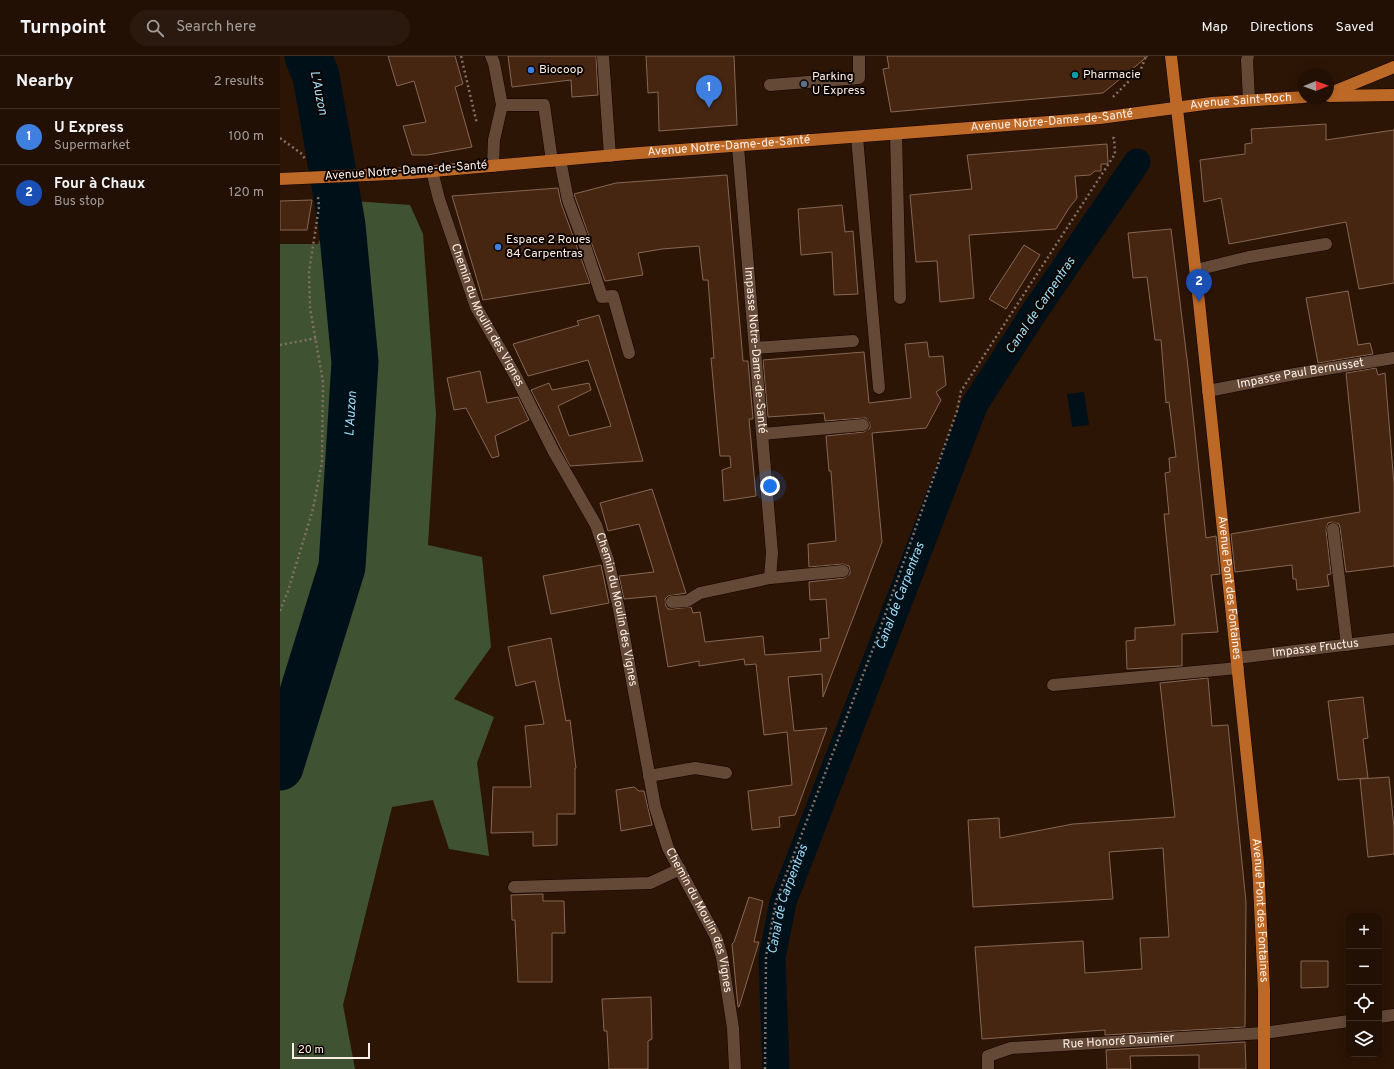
<!DOCTYPE html>
<html lang="en">
<head>
<meta charset="utf-8">
<style>
  body { margin:0; font-family:Overpass,sans-serif; background:#2a190e; color:#f1f3f6 }
  .controls { position:absolute; right:12px; bottom:12px; display:grid; overflow:hidden; border-radius:8px; box-shadow:0 2px 10px #0003 }
  .controls button { width:36px; height:36px; display:grid; place-items:center; padding:0; border:0; border-bottom:1px solid #3f3026; background:#221004; color:#f1f3f6; font:20px sans-serif }
  .compass { position:absolute; left:1018px; top:12px; width:36px; height:36px; border-radius:50%; background:#221004; box-shadow:0 2px 10px #0003; rotate:89deg }
  .scale { position:absolute; left:12px; bottom:10px; width:78px; box-sizing:border-box; padding-left:4px; border:2px solid #fdefe6; border-top:0; font-size:11px; line-height:14px; white-space:nowrap; color:#fdefe6; -webkit-text-stroke:3px #0e0501; paint-order:stroke }
  .you { position:absolute; left:490px; top:430px; width:14px; height:14px; margin:-10px; border:3px solid #fff; border-radius:50%; background:#1a73e8; box-shadow:0 0 0 6px #1a73e833 }
  .badge { display:grid; place-items:center; width:26px; height:26px; border-radius:50%; background:#db2777; color:#fff; font-size:13px; font-weight:700 }
  .pin { position:absolute; translate:-50% -33px; filter:drop-shadow(0 1px 2px #0008) }
  .pin::after { content:''; position:absolute; top:21px; width:14px; height:12px; background:inherit; clip-path:polygon(0 0,100% 0,50% 100%) }
  .list { margin:0; padding:0; list-style:none }
  h2 { display:flex; justify-content:space-between; align-items:center; height:52px; margin:0; padding:0 16px; font-size:17px }
  h2 small { font-size:13px; font-weight:400; color:#a29d9a }
  .list li { display:grid; grid-template-columns:26px 1fr auto; gap:12px; align-items:center; box-sizing:border-box; height:56px; padding:0 16px; border-top:1px solid #3f3026 }
  .list b { display:block; font-size:15px; white-space:nowrap }
  .list p { margin:0; font-size:13px; white-space:nowrap; color:#a29d9a }
  .list em { font-size:13px; font-style:normal; color:#a29d9a }
  .icon { flex:none; width:22px; height:22px; fill:none; stroke:currentColor; stroke-width:2; stroke-linecap:round; stroke-linejoin:round }
  .map { position:relative; flex:none; width:1114px; height:1013px; overflow:hidden }
  header { display:flex; align-items:center; gap:24px; box-sizing:border-box; height:56px; padding:0 20px; background:#221004; border-bottom:1px solid #3f3026 }
  header strong { font-size:19px }
  nav { display:flex; gap:22px; margin-inline-start:auto; font-size:14px }
  .search { width:280px; height:36px; background:#2a190e; display:flex; align-items:center; gap:10px; box-sizing:border-box; padding:0 14px; border-radius:22px; color:#a29d9a; font-size:15px }
  main { display:flex }
  aside { flex:1; background:#221004 }
  .map>svg:first-child { display:block }
</style>
</head>
<body>
<header>
<strong>Turnpoint</strong>
<div class="search"><svg class="icon" aria-label="search" viewBox="0 0 24 24"><circle cx="10" cy="10" r="6"/><path d="M15 15l6 6"/></svg>Search here</div>
<nav><a>Map</a><a>Directions</a><a>Saved</a></nav>
</header>
<main>
<aside>
<h2>Nearby<small>2 results</small></h2>
<ul class="list">
<li><span class="badge" style="background:#3f7fe0">1</span><div><b>U Express</b><p>Supermarket</p></div><em>100 m</em></li>
<li><span class="badge" style="background:#1a4fb4">2</span><div><b>Four à Chaux</b><p>Bus stop</p></div><em>120 m</em></li>
</ul>
</aside>
<div class="map">
<svg width="1114" height="1013" viewBox="0 0 1114 1013">
  <rect width="100%" height="100%" fill="#2d1506"/>
  <path fill="#3f5332" d="M 59,144 L 130,149 L 143,178 L 156,358 L 148,489 L 202,501 L 211,591 L 174,643 L 214,661 L 197,707 L 209,800 L 169,793 L 153,744 L 112,751 L 63,949 L 75,1013 L 0,1013 L 0,188 L 38,188 Z"/>
  <path fill="#001019" d="M 804,336 L 809,369 L 792,371 L 787,338 Z"/>
  <g fill="none" stroke-linecap="round" stroke-linejoin="round">
    <path stroke="#001019" stroke-width="27" id="s1" d="M 496,1013 L 492,902 L 503,846 L 695,348 L 755,255 L 857,106"/>
    <path stroke="#001019" stroke-width="47" id="s2" d="M 0,711 L 62,511 L 75,306 L 62,169 L 36,20 L 28,0"/>
  </g>
  <g fill="#462611" stroke="#856755">
    <path d="M 108,0 L 175,0 L 183,28 L 175,31 L 192,91 L 147,99 L 132,99 L 123,70 L 146,66 L 134,25 L 117,30 Z"/>
    <path d="M 228,0 L 316,0 L 318,39 L 292,41 L 291,24 L 232,31 Z"/>
    <path d="M 366,0 L 454,0 L 457,69 L 379,75 L 378,36 L 368,37 Z"/>
    <path d="M 607,0 L 868,0 L 823,37 L 611,56 L 603,13 L 609,12 Z"/>
    <path d="M 1046,68 L 1046,84 L 1114,74 L 1114,227 L 1079,233 L 1066,166 L 949,188 L 941,142 L 924,146 L 920,104 L 965,98 L 965,88 L 972,87 L 971,73 Z"/>
    <path d="M 827,88 L 828,108 L 821,108 L 821,115 L 815,115 L 810,119 L 795,120 L 797,142 L 789,152 L 776,173 L 689,179 L 694,242 L 660,246 L 657,205 L 636,206 L 630,139 L 692,133 L 687,99 Z"/>
    <path d="M 447,119 L 463,305 L 468,305 L 473,363 L 469,363 L 476,440 L 444,445 L 442,414 L 451,411 L 450,400 L 440,400 L 431,302 L 434,302 L 428,224 L 423,224 L 419,190 L 382,193 L 358,197 L 363,219 L 325,225 L 294,138 L 336,127 Z"/>
    <path d="M 278,132 L 281,147 L 310,227 L 203,244 L 172,140 Z"/>
    <path d="M 32,144 L 27,174 L 0,174 L 0,145 Z"/>
    <path d="M 562,149 L 565,176 L 573,175 L 578,238 L 554,239 L 552,196 L 521,199 L 518,153 Z"/>
    <path d="M 891,173 L 908,311 L 926,482 L 936,480 L 940,518 L 931,519 L 938,576 L 902,578 L 902,610 L 847,613 L 846,585 L 855,584 L 855,572 L 895,569 L 884,458 L 889,458 L 885,417 L 890,416 L 889,402 L 896,401 L 889,346 L 886,347 L 881,284 L 875,284 L 867,221 L 853,222 L 848,177 Z"/>
    <path d="M 744,189 L 760,199 L 726,253 L 709,243 Z"/>
    <path d="M 1068,235 L 1078,289 L 1090,287 L 1093,298 L 1038,307 L 1026,242 Z"/>
    <path d="M 319,259 L 363,405 L 290,410 L 251,334 L 269,327 L 272,334 L 309,327 L 311,334 L 278,350 L 289,380 L 331,370 L 308,304 L 248,320 L 233,288 L 299,269 L 297,265 Z"/>
    <path d="M 647,286 L 649,301 L 663,300 L 666,329 L 656,336 L 661,344 L 646,372 L 592,377 L 602,486 L 543,641 L 542,618 L 508,621 L 514,675 L 547,672 L 515,759 L 499,761 L 500,771 L 472,774 L 468,735 L 512,729 L 507,676 L 484,679 L 476,608 L 465,609 L 464,603 L 419,610 L 419,605 L 388,611 L 376,540 L 344,543 L 339,520 L 374,516 L 359,468 L 328,475 L 320,447 L 372,433 L 406,537 L 388,540 L 385,543 L 386,550 L 388,553 L 392,553 L 411,551 L 413,557 L 420,556 L 425,586 L 483,580 L 485,599 L 541,595 L 540,583 L 549,582 L 546,543 L 530,544 L 529,526 L 564,522 L 570,518 L 570,515 L 569,510 L 563,508 L 529,511 L 528,488 L 556,485 L 551,415 L 549,415 L 546,380 L 584,376 L 590,372 L 590,368 L 586,362 L 583,362 L 545,365 L 544,357 L 488,361 L 483,304 L 584,296 L 589,347 L 631,342 L 625,288 Z"/>
    <path d="M 1096,312 L 1098,319 L 1105,317 L 1114,428 L 1114,510 L 1066,516 L 1060,472 L 1059,468 L 1052,466 L 1048,467 L 1046,474 L 1051,518 L 1047,519 L 1049,530 L 1017,534 L 1016,523 L 1013,523 L 1012,509 L 955,516 L 951,478 L 1080,456 L 1066,317 Z"/>
    <path d="M 200,315 L 207,347 L 238,341 L 249,364 L 215,380 L 219,400 L 212,402 L 186,352 L 174,354 L 167,322 Z"/>
    <path d="M 321,509 L 329,547 L 271,558 L 263,520 Z"/>
    <path d="M 271,582 L 286,665 L 290,664 L 296,712 L 295,712 L 295,758 L 277,758 L 277,789 L 253,790 L 253,776 L 211,777 L 213,731 L 251,731 L 245,670 L 264,668 L 255,625 L 236,630 L 228,591 Z"/>
    <path d="M 928,622 L 932,670 L 948,669 L 966,846 L 965,971 L 825,979 L 825,974 L 702,983 L 695,891 L 803,885 L 805,917 L 862,913 L 860,882 L 889,881 L 883,792 L 829,796 L 833,843 L 693,851 L 688,764 L 719,762 L 720,782 L 793,768 L 895,761 L 880,627 Z"/>
    <path d="M 1083,641 L 1088,682 L 1083,683 L 1088,722 L 1058,724 L 1048,645 Z"/>
    <path d="M 1109,721 L 1114,772 L 1114,798 L 1088,801 L 1080,723 Z"/>
    <path d="M 354,731 L 359,735 L 364,735 L 372,769 L 341,775 L 336,734 Z"/>
    <path d="M 263,838 L 263,845 L 284,845 L 285,877 L 272,877 L 272,926 L 238,926 L 235,864 L 232,864 L 231,839 Z"/>
    <path d="M 469,841 L 483,845 L 474,886 L 479,886 L 459,951 L 458,951 L 452,888 L 454,886 Z"/>
    <path d="M 1021,905 L 1048,905 L 1048,931 L 1021,932 Z"/>
    <path d="M 371,941 L 372,983 L 368,985 L 368,1013 L 329,1013 L 327,975 L 324,975 L 322,943 Z"/>
    <path d="M 965,986 L 966,1013 L 919,1013 L 919,999 L 850,1000 L 851,1013 L 827,1013 L 826,994 Z"/>
  </g>
  <g fill="none" stroke-linecap="round" stroke-linejoin="round">
    <g stroke="#140200" stroke-width="13">
      <g id="minor">
        <path d="M 211,0 L 214,7 L 222,49 L 214,84 L 213,110"/>
        <path d="M 323,0 L 330,100"/>
        <path d="M 968,0 L 967,4 L 969,44"/>
        <path d="M 490,29 L 579,22 L 579,0"/>
        <path d="M 222,49 L 264,49 L 272,105"/>
        <path d="M 616,78 L 620,242"/>
        <path d="M 577,81 L 599,332"/>
        <path id="s3" d="M 458,91 L 492,497 L 490,522"/>
        <path d="M 280,104 L 288,144 L 303,184 L 322,241 L 333,240 L 349,297"/>
        <path id="s4" d="M 152,115 L 159,143 L 196,251 L 235,319 L 274,396 L 316,469 L 328,504 L 339,553 L 375,751 L 388,792 L 436,881 L 442,901 L 453,972 L 455,1013"/>
        <path d="M 916,214 L 969,201 L 1046,188"/>
        <path d="M 475,292 L 573,285"/>
        <path id="s5" d="M 928,335 L 1015,318 L 1114,302"/>
        <path d="M 482,378 L 583,369"/>
        <path d="M 1053,473 L 1067,589"/>
        <path d="M 392,546 L 407,545 L 420,537 L 490,522 L 563,515"/>
        <path id="s6" d="M 957,602 L 1114,583"/>
        <path d="M 773,629 L 958,612"/>
        <path d="M 369,720 L 415,712 L 446,717"/>
        <path d="M 234,831 L 370,827 L 400,813"/>
        <path d="M 1099,961 L 1114,959"/>
        <path id="s7" d="M 708,1013 L 708,1000 L 731,992 L 984,977 L 1069,965"/>
      </g>
    </g>
    <g stroke="#140200" stroke-width="13">
      <g id="major">
        <path id="s8" d="M 891,0 L 919,246 L 978,807 L 984,934 L 984,1013"/>
        <path d="M 1048,38 L 1114,11"/>
        <path d="M 1049,40 L 1114,39"/>
        <path id="s9" d="M 131,117 L 347,98 L 820,62 L 932,47 L 1024,41"/>
      </g>
    </g>
    <g stroke="#847063" stroke-width="2.5" stroke-dasharray="2 3" stroke-linecap="butt">
      <path d="M 181,0 L 197,68"/>
      <path d="M 833,41 L 861,13 L 866,0"/>
      <path d="M 0,82 L 22,98 L 25,103"/>
      <path d="M 0,289 L 37,282"/>
      <path d="M 0,555 L 8,535 L 33,453 L 42,406 L 43,326 L 30,252 L 29,216 L 39,151 L 38,141"/>
      <path d="M 485,1013 L 486,900 L 496,845 L 594,590 L 677,355 L 681,335 L 835,98 L 834,82 L 831,82"/>
    </g>
    <use href="#minor" stroke="#644937" stroke-width="12"/>
    <use href="#major" stroke="#bc6826" stroke-width="12"/>
    <g stroke="#140200" stroke-width="13" stroke-linecap="butt">
      <path id="major-bridge" d="M 0,123 L 131,117"/>
    </g>
    <use href="#major-bridge" stroke="#bc6826" stroke-width="12"/>
  </g>
  <g fill="#3f7fe0" stroke="#0e0501" stroke-width="1.5">
    <circle cx="251" cy="14" r="4"/>
    <circle cx="218" cy="191" r="4"/>
  </g>
  <circle fill="#0f9aa8" stroke="#0e0501" stroke-width="1.5" cx="795" cy="19" r="4"/>
  <circle fill="#5c6f8a" stroke="#0e0501" stroke-width="1.5" cx="524" cy="28" r="4"/>
  <g text-anchor="middle" dominant-baseline="central" stroke-width="4" stroke-linejoin="round" paint-order="stroke">
    <g font-size="12" fill="#fdefe6" stroke="#0e0501" text-anchor="start">
      <text x="259" y="14">Biocoop</text>
      <text x="803" y="19">Pharmacie</text>
      <text x="532" y="21">Parking<tspan x="532" dy="14">U Express</tspan></text>
      <text x="226" y="184">Espace 2 Roues<tspan x="226" dy="14">84 Carpentras</tspan></text>
    </g>
    <g font-size="12" fill="#fdefe6" stroke="#0e0501">
      <text stroke="none"><textPath href="#s9" startOffset="833">Avenue Saint-Roch</textPath></text>
      <text stroke="none"><textPath href="#s9" startOffset="643">Avenue Notre-Dame-de-Santé</textPath></text>
      <text stroke="none"><textPath href="#s9" startOffset="319">Avenue Notre-Dame-de-Santé</textPath></text>
      <text transform="translate(126 115) rotate(-4)">Avenue Notre-Dame-de-Santé</text>
      <text stroke="none"><textPath href="#s4" startOffset="155">Chemin du Moulin des Vignes</textPath></text>
      <text stroke="none"><textPath href="#s3" startOffset="204">Impasse Notre-Dame-de-Santé</textPath></text>
      <text stroke="none"><textPath href="#s5" startOffset="94">Impasse Paul Bernusset</textPath></text>
      <text stroke="none"><textPath href="#s8" startOffset="535">Avenue Pont des Fontaines</textPath></text>
      <text stroke="none"><textPath href="#s4" startOffset="479">Chemin du Moulin des Vignes</textPath></text>
      <text stroke="none"><textPath href="#s6" startOffset="79">Impasse Fructus</textPath></text>
      <text stroke="none"><textPath href="#s8" startOffset="859">Avenue Pont des Fontaines</textPath></text>
      <text stroke="none"><textPath href="#s4" startOffset="803">Chemin du Moulin des Vignes</textPath></text>
      <text stroke="none"><textPath href="#s7" startOffset="145">Rue Honoré Daumier</textPath></text>
    </g>
    <g font-size="13" font-style="italic" fill="#a1def7" stroke="#0e0501">
      <text transform="translate(38 37) rotate(78)">L'Auzon</text>
      <text transform="translate(761 250) rotate(-56)">Canal de Carpentras</text>
      <text stroke="none"><textPath href="#s2" startOffset="363">L'Auzon</textPath></text>
      <text stroke="none"><textPath href="#s1" startOffset="496">Canal de Carpentras</textPath></text>
      <text stroke="none"><textPath href="#s1" startOffset="172">Canal de Carpentras</textPath></text>
    </g>
  </g>
</svg>
<div class="controls">
<button>+</button>
<button>−</button>
<button><svg class="icon" aria-label="locate" viewBox="0 0 24 24"><circle cx="12" cy="12" r="6"/><path d="M12 2v4M12 18v4M2 12h4M18 12h4"/></svg></button>
<button><svg class="icon" aria-label="layers" viewBox="0 0 24 24"><path d="M12 4l9 5-9 5-9-5zM3 14l9 5 9-5"/></svg></button>
</div>
<svg class="compass" viewBox="-18 -18 36 36"><path d="M0-13l5 13h-10z" fill="#e53935"/><path d="M0 13l5-13h-10z" fill="#a29d9a"/></svg>
<div class="scale">20 m</div>
<div class="you"></div>
<div class="pin badge" style="left:429px;top:52px;background:#3f7fe0">1</div>
<div class="pin badge" style="left:919px;top:246px;background:#1a4fb4">2</div>
</div>
</main>
</body>
</html>
